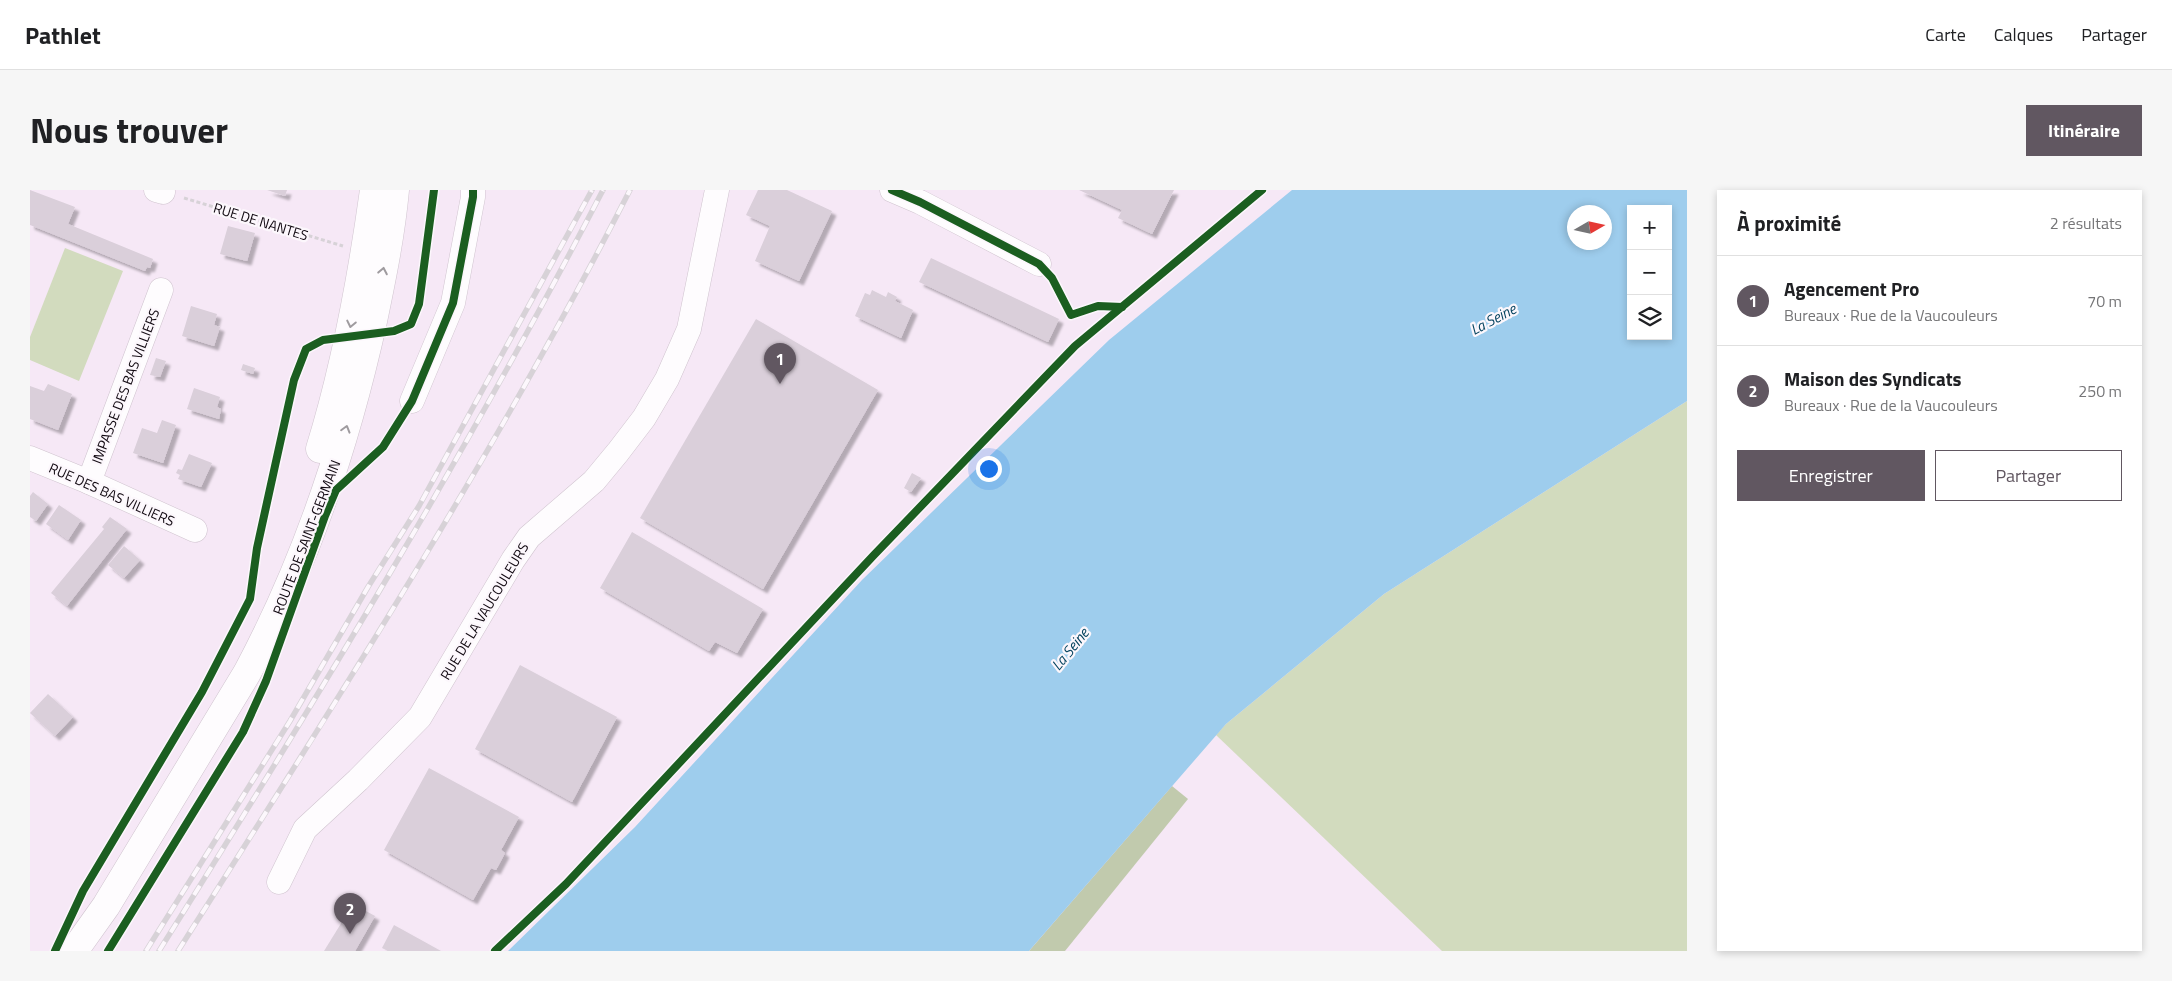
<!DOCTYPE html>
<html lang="fr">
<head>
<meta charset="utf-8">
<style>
  body { margin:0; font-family:"Titillium Web",sans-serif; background:#f6f6f6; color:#202124 }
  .controls { position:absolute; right:15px; top:15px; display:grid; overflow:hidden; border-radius:0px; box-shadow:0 2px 8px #0003 }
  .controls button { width:45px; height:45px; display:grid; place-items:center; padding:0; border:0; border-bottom:1px solid #e0e0e0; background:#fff; color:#202124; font:25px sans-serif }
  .compass { position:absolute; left:1537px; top:15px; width:45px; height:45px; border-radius:50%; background:#fff; box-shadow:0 2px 8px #0003; rotate:81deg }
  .you { position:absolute; left:958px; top:278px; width:18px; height:18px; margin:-12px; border:4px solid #fff; border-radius:50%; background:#1a73e8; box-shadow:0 0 0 8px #1a73e833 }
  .badge { display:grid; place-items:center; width:32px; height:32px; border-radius:50%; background:#615761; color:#fff; font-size:16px; font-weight:700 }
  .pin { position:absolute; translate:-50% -41px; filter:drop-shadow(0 1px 2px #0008) }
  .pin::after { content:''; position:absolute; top:26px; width:18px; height:15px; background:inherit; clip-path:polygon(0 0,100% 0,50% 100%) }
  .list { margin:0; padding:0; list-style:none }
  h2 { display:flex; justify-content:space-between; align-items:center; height:65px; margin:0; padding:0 20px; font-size:21px }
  h2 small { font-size:16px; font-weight:400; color:#757577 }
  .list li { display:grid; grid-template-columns:32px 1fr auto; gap:15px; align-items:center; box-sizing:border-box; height:90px; padding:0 20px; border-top:1px solid #e0e0e0 }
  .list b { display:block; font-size:19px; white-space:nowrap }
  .list p { margin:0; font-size:16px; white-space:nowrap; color:#757577 }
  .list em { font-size:16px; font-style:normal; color:#757577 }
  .actions { display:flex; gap:10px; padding:15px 20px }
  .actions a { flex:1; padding:11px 0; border:1px solid #615761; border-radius:0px; text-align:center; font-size:18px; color:#615761 }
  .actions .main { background:#615761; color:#fff }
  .icon { flex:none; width:28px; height:28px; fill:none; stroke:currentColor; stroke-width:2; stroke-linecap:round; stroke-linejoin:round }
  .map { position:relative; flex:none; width:1657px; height:761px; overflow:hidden; border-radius:0px }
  header { display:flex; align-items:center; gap:30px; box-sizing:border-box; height:70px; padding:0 25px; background:#fff; border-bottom:1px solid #e0e0e0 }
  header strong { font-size:24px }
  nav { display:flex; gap:28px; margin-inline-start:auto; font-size:18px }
  .intro { display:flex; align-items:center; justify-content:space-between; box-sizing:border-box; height:120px; padding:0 30px }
  h1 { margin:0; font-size:35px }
  .button { padding:12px 22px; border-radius:0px; background:#615761; color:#fff; font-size:18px; font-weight:700 }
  main { display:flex; gap:30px; padding:0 30px }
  aside { flex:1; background:#fff; border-radius:0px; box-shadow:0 2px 8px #0003 }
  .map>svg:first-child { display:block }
</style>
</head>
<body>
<header>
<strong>Pathlet</strong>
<nav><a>Carte</a><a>Calques</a><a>Partager</a></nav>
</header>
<div class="intro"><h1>Nous trouver</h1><a class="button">Itinéraire</a></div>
<main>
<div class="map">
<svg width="1657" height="761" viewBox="0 0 1657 761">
  <defs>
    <filter id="shadow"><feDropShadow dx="4.5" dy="4.5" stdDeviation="1" flood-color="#0004"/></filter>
  </defs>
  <rect width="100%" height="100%" fill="#f6e8f6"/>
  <g fill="#d2dbbe">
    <path d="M 35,58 L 93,81 L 49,191 L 0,170 L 0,147 Z"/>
    <path d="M 1657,211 L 1657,761 L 1412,761 L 1186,545 L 1196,534 L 1354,404 Z"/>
  </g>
  <path fill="#c1caad" d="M 1142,596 L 1158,609 L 1035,761 L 999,761 Z"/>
  <path fill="#9ecded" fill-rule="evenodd" d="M 1262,0 L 1657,0 L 1657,211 L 1354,404 L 1196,534 L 999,761 L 478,761 L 605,637 L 832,390 L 1079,150 ZM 1601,19 L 1638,19 L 1638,146 L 1601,146 ZM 1544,22 L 1574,22 L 1574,52 L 1544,52 Z"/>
  <g fill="#dacfda" filter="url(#shadow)">
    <path d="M 0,0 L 45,17 L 38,34 L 123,69 L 120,78 L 117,77 L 115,81 L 0,35 Z"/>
    <path d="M 237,0 L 257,0 L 255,6 Z"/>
    <path d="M 728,0 L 757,0 L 802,21 L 769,91 L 725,71 L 740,36 L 716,25 Z"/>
    <path d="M 1049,0 L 1144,0 L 1122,44 L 1088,28 L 1092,20 Z"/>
    <path d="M 198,36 L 225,43 L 217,71 L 190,64 Z"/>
    <path d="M 901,68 L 1029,129 L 1018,152 L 889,92 Z"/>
    <path d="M 842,100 L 856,107 L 858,102 L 867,107 L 865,111 L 883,120 L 871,148 L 825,126 L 835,103 L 840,105 Z"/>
    <path d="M 161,116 L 187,124 L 184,135 L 190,137 L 184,156 L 152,146 Z"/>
    <path d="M 726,129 L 848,200 L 733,399 L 610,328 Z"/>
    <path d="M 126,168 L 136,171 L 130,187 L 120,185 Z"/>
    <path d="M 213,174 L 225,178 L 223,184 L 211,180 Z"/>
    <path d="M 18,194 L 42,204 L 28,240 L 0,229 L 0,196 L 14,201 Z"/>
    <path d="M 164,198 L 190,207 L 187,217 L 191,219 L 189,229 L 157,219 Z"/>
    <path d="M 132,230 L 146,235 L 133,273 L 103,263 L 112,238 L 127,243 Z"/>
    <path d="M 159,264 L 182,273 L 171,297 L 148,289 L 150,285 L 146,283 L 148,279 L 152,280 Z"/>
    <path d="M 882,283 L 891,288 L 881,302 L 874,298 Z"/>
    <path d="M 3,302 L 18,314 L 6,331 L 0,327 L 0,306 Z"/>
    <path d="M 29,315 L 51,330 L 38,350 L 16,334 Z"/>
    <path d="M 80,327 L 97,339 L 37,416 L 21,403 L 74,339 L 72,337 Z"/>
    <path d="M 602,342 L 733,419 L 707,463 L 685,452 L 679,461 L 570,398 Z"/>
    <path d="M 94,356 L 110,370 L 94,388 L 78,375 Z"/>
    <path d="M 490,475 L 587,527 L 542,612 L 445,559 Z"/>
    <path d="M 18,504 L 43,527 L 25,546 L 0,523 Z"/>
    <path d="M 399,578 L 489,627 L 471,660 L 475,663 L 466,680 L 461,678 L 443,710 L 354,660 Z"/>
    <path d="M 323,714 L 345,726 L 325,761 L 294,761 Z"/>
    <path d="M 364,735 L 411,761 L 358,761 L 352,758 Z"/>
  </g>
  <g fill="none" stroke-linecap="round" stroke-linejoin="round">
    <g stroke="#d0c4cf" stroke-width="25">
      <g id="street">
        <path d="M 126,0 L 133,2"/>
        <path d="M 862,0 L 890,12 L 1009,74"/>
        <path d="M 382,211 L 423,113 L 443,7 L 443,0"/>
        <path d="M 0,268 L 59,292 L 165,340"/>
        <path d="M 59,292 L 131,100"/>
        <path d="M 249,692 L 275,639 L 328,590 L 390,527 L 483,370 L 499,347 L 564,291 L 588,262 L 614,228 L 637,189 L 659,139 L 687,0"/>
      </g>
    </g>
    <g stroke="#d0c4cf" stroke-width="29">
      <g id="secondary">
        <path d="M 290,259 C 316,175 332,87 344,0"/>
        <path d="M 44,761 L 76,716 L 217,483 C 276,373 316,253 343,131 C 352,88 361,44 365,0"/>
      </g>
    </g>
    <path stroke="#d7d2d7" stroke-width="3" stroke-dasharray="4 2.5" stroke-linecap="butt" d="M 154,8 L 313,56"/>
    <use href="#street" stroke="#fefcfe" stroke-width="24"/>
    <use href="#secondary" stroke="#fefcfe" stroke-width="28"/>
    <g stroke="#d7d2d7" stroke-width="5.5">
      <g id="rail">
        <path d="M 116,761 L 260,531 L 338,397 L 389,316 L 562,0"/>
        <path d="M 129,761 C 285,512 438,261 573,0"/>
        <path d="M 148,761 C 306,512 466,263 600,0"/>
      </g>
    </g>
    <use href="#rail" stroke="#fcf7fc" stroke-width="4" stroke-dasharray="11" stroke-linecap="butt"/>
    <g stroke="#fcf7fc" stroke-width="11">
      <g id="cycleway">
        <path d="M 862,0 L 890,12 L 1009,74 L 1022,88 L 1041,125 L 1068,116 L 1092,117"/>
        <path d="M 25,761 L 53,701 L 172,502 L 220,409 L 227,358 L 245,276 L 264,190 L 276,159 L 293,150 L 364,141 L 381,134 L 389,114 L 404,0"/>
        <path d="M 78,761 L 213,542 L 236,491 L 295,326 L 306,300 L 353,257 L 382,211 L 423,113 L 443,7 L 443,0"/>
        <path d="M 465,761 L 536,694 L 843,366 L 1045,156 L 1232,0"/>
      </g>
    </g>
    <use href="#cycleway" stroke="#1b5e20" stroke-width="8"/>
  </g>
  <defs><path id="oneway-chevron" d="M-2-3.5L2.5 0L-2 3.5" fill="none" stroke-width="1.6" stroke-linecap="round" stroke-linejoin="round" transform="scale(1.25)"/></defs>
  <g stroke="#9f9b9f">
    <use href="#oneway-chevron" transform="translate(353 81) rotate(-79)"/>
    <use href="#oneway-chevron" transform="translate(321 134) rotate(102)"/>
    <use href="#oneway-chevron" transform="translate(316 239) rotate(-74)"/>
  </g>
  <g text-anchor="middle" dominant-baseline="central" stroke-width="4.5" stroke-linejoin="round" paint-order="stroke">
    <g font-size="14" fill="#110911" stroke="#fcf7fc">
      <text transform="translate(231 31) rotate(17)">RUE DE NANTES</text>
      <text transform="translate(95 196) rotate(-69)">IMPASSE DES BAS VILLIERS</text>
      <text transform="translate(82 304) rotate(24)">RUE DES BAS VILLIERS</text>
      <text transform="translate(276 347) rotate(-69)">ROUTE DE SAINT-GERMAIN</text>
      <text transform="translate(454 421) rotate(-59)">RUE DE LA VAUCOULEURS</text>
    </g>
    <g font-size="15" font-style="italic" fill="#05435f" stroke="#fcf7fc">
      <text transform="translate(1463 129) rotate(-28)">La Seine</text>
      <text transform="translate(1040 459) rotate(-51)">La Seine</text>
    </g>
  </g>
</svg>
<div class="controls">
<button>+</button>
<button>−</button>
<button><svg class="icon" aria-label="layers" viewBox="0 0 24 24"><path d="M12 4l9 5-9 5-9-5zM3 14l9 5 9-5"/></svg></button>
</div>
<svg class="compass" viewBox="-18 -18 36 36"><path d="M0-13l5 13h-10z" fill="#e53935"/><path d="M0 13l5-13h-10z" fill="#757577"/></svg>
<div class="you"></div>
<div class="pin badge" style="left:750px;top:194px">1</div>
<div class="pin badge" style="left:320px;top:744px">2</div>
</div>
<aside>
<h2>À proximité<small>2 résultats</small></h2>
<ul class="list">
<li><span class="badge">1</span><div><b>Agencement Pro</b><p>Bureaux · Rue de la Vaucouleurs</p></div><em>70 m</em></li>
<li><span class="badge">2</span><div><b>Maison des Syndicats</b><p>Bureaux · Rue de la Vaucouleurs</p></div><em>250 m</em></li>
</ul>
<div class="actions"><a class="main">Enregistrer</a><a>Partager</a></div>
</aside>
</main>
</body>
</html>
